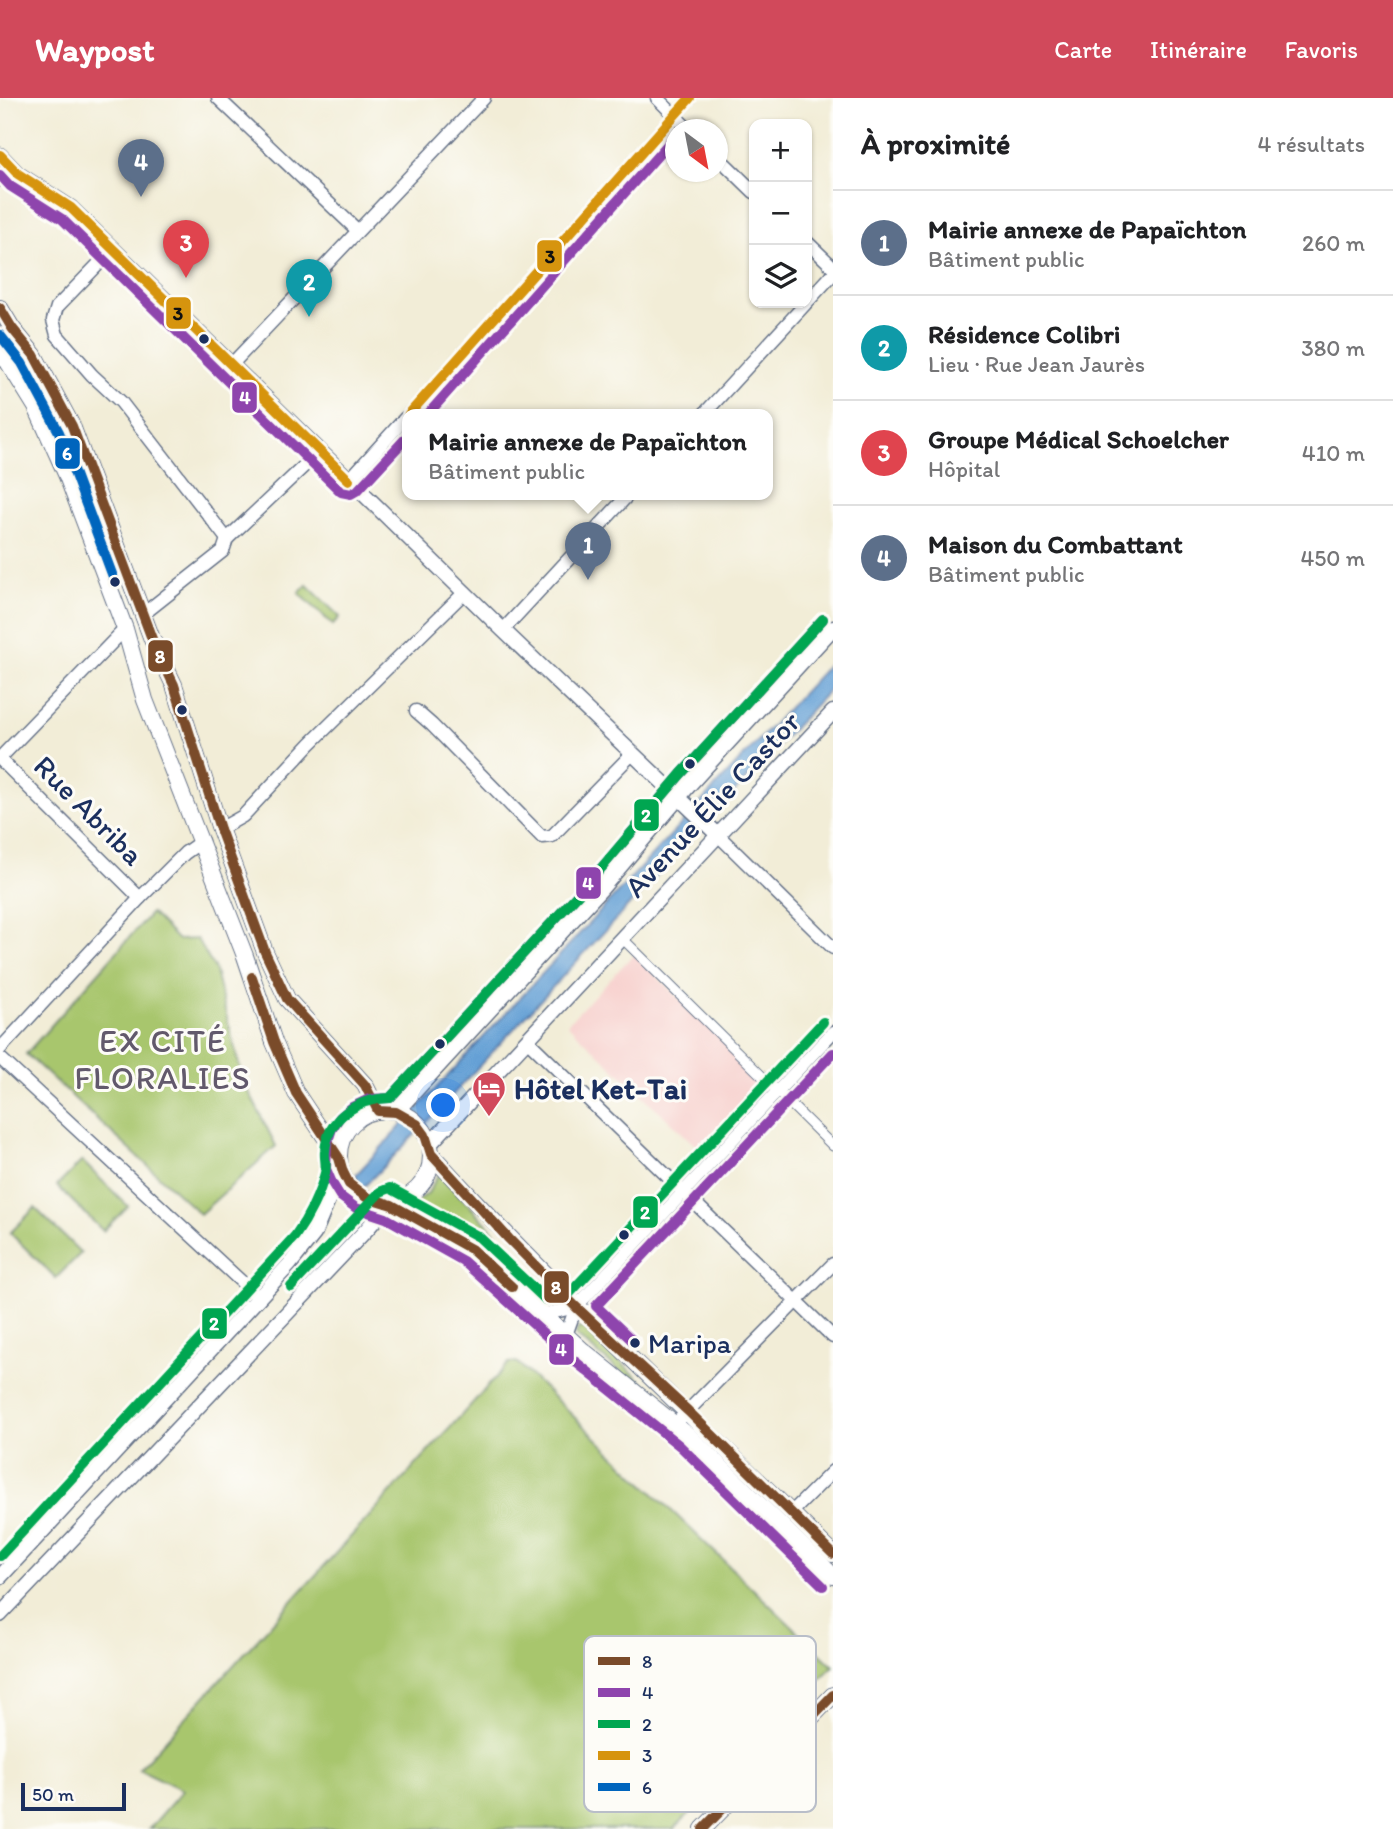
<!DOCTYPE html>
<html lang="fr">
<head>
<meta charset="utf-8">
<style>
  body { margin:0; font-family:Itim,sans-serif; background:#f6f6f6; color:#202124 }
  .controls { position:absolute; right:21px; top:21px; display:grid; overflow:hidden; border-radius:14px; box-shadow:0 2px 5px #0004 }
  .controls button { width:63px; height:63px; display:grid; place-items:center; padding:0; border:0; border-bottom:2px solid #e0e0e0; background:#fff; color:#202124; font:35px sans-serif }
  .compass { position:absolute; left:665px; top:21px; width:63px; height:63px; border-radius:50%; background:#fff; box-shadow:0 2px 5px #0004; rotate:148deg }
  .scale { position:absolute; left:21px; bottom:18px; width:105px; box-sizing:border-box; padding-left:7px; border:4px solid #1b2f5e; border-top:0; font-size:19px; line-height:24px; white-space:nowrap; color:#1b2f5e; -webkit-text-stroke:5px #fdfcf7; paint-order:stroke }
  .you { position:absolute; left:444px; top:1008px; width:24px; height:24px; margin:-18px; border:5px solid #fff; border-radius:50%; background:#1a73e8; box-shadow:0 0 0 10px #1a73e833 }
  .badge { display:grid; place-items:center; width:46px; height:46px; border-radius:50%; background:#d1495b; color:#fff; font-size:23px; font-weight:700 }
  .pin { position:absolute; translate:-50% -58px; filter:drop-shadow(0 2px 4px #0008) }
  .pin::after { content:''; position:absolute; top:37px; width:24px; height:21px; background:inherit; clip-path:polygon(0 0,100% 0,50% 100%) }
  .popup { position:absolute; left:402px; top:311px; width:371px; height:91px; box-sizing:border-box; display:grid; place-content:center; border-radius:14px; background:#fff; filter:drop-shadow(0 2px 5px #0005); font-size:23px; white-space:nowrap; color:#757577 }
  .popup b { font-size:26px; color:#202124 }
  .popup::after { content:''; position:absolute; left:50%; top:100%; margin-left:-14px; border:14px solid transparent; border-top-color:#fff }
  .list { margin:0; padding:0; list-style:none }
  h2 { display:flex; justify-content:space-between; align-items:center; height:91px; margin:0; padding:0 28px; font-size:30px }
  h2 small { font-size:23px; font-weight:400; color:#757577 }
  .list li { display:grid; grid-template-columns:46px 1fr auto; gap:21px; align-items:center; box-sizing:border-box; height:105px; padding:0 28px; border-top:2px solid #e0e0e0 }
  .list b { display:block; font-size:26px; white-space:nowrap }
  .list p { margin:0; font-size:23px; white-space:nowrap; color:#757577 }
  .list em { font-size:23px; font-style:normal; color:#757577 }
  .icon { flex:none; width:38px; height:38px; fill:none; stroke:currentColor; stroke-width:2; stroke-linecap:round; stroke-linejoin:round }
  .map { position:relative; flex:none; width:833px; height:1731px; overflow:hidden }
  header { display:flex; align-items:center; gap:42px; box-sizing:border-box; height:98px; padding:0 35px; background:#d1495b; color:#fff }
  header strong { font-size:33px }
  nav { display:flex; gap:38px; margin-inline-start:auto; font-size:24px }
  main { display:flex }
  aside { flex:1; background:#fff }
  .map>svg:first-child { display:block }
</style>
</head>
<body>
<header>
<strong>Waypost</strong>
<nav><a>Carte</a><a>Itinéraire</a><a>Favoris</a></nav>
</header>
<main>
<div class="map">
<svg width="833" height="1731" viewBox="0 0 833 1731">
  <rect width="100%" height="100%" fill="#fdfcf7"/>
  <filter id="ink" filterUnits="userSpaceOnUse"><feTurbulence type="fractalNoise" baseFrequency=".0143" numOctaves="2"/><feDisplacementMap in="SourceGraphic" scale="14" xChannelSelector="R" yChannelSelector="G"/><feConvolveMatrix kernelMatrix="1 2 1 2 8 2 1 2 1" color-interpolation-filters="sRGB"/></filter>
  <filter id="wash" filterUnits="userSpaceOnUse"><feTurbulence type="fractalNoise" baseFrequency=".00686" numOctaves="4" result="noise"/><feDisplacementMap in="SourceGraphic" scale="28" xChannelSelector="R" yChannelSelector="G"/><feGaussianBlur stdDeviation="1.57" result="paint"/><feColorMatrix in="noise" values="0 0 0 0 0 0 0 0 0 0 0 0 0 0 0 0 0 1.4 0 .05"/><feComposite in="paint" operator="in"/></filter>
  <g filter="url(#wash)">
    <rect width="100%" height="100%" fill="#f2edd7"/>
    <path fill="#f7d0cd" d="M 634,856 L 763,982 L 698,1050 L 567,926 Z"/>
    <g fill="#a8c66d" stroke="#627a66" stroke-width="2">
      <path d="M 307,487 L 340,519 L 333,527 L 299,495 Z"/>
      <path d="M 151,815 L 178,842 L 197,841 L 214,870 L 243,982 L 276,1048 L 200,1116 L 26,956 Z"/>
      <path d="M 82,1063 L 128,1108 L 103,1133 L 57,1088 Z"/>
      <path d="M 439,1075 L 544,1187 L 532,1197 L 498,1163 L 468,1140 L 411,1108 L 428,1095 Z"/>
      <path d="M 35,1110 L 81,1155 L 56,1180 L 10,1135 Z"/>
      <path d="M 580,1229 L 586,1231 L 661,1302 L 659,1305 L 576,1238 L 577,1232 Z"/>
      <path d="M 517,1264 L 833,1568 L 674,1731 L 149,1731 L 183,1692 L 139,1671 L 509,1265 Z"/>
    </g>
    <path fill="#65a0d5" stroke="#40689a" stroke-width="2" d="M 833,562 L 833,588 L 429,1022 L 350,1103 L 340,1094 Z"/>
  </g>
  <g filter="url(#ink)">
    <g fill="none" stroke-linecap="round" stroke-linejoin="round">
      <g stroke="#667288" stroke-width="11">
        <path id="pedestrian" d="M 623,841 L 833,1048"/>
      </g>
      <g stroke="#667288" stroke-width="15">
        <g id="minor">
          <path d="M 218,0 L 357,132"/>
          <path d="M 657,0 L 689,32"/>
          <path d="M 718,59 L 754,94"/>
          <path d="M 807,144 L 833,169"/>
          <path d="M 113,151 L 57,209 L 53,222 L 57,237 L 92,277 L 121,304 L 227,441"/>
          <path d="M 231,267 L 484,0"/>
          <path d="M 409,316 L 690,0"/>
          <path d="M 704,316 L 833,176"/>
          <path d="M 349,382 L 408,317"/>
          <path d="M 142,517 L 223,453 L 227,441 L 320,353"/>
          <path d="M 503,532 L 629,396"/>
          <path d="M 416,613 L 432,627 L 542,739 L 552,738 L 632,656"/>
          <path d="M 0,660 L 125,531"/>
          <path d="M 0,661 L 140,800"/>
          <path d="M 220,731 L 243,718 L 310,646 L 465,494"/>
          <path d="M 718,737 L 833,850"/>
          <path d="M 528,943 L 833,1239"/>
          <path d="M 0,951 L 140,800 L 185,755 L 202,743"/>
          <path d="M 0,960 L 259,1200"/>
          <path d="M 542,1217 L 576,1209"/>
          <path d="M 566,1237 L 576,1209 L 833,934"/>
          <path d="M 680,1321 L 833,1166"/>
          <path d="M 791,1415 L 833,1373"/>
        </g>
      </g>
      <g stroke="#667288" stroke-width="17">
        <g id="tertiary">
          <path d="M 0,57 L 18,76 L 71,110 L 503,532 L 718,737"/>
          <path d="M 0,81 L 28,84"/>
          <path d="M 396,1014 L 602,790 L 691,685 L 833,530"/>
          <path d="M 429,1047 L 833,614"/>
          <path d="M 0,1479 L 290,1166 L 314,1136 L 341,1072"/>
          <path d="M 0,1517 L 367,1131 L 390,1104"/>
        </g>
      </g>
      <g stroke="#667288" stroke-width="18">
        <g id="secondary">
          <path d="M 0,210 L 12,230 L 34,257 L 72,328 L 152,541 L 174,587 L 220,731 L 265,854 L 287,901 L 365,987 L 378,1013"/>
          <path d="M 0,251 L 36,309 L 67,378 L 125,531 L 145,602 L 245,858 L 274,944 L 296,995 L 339,1060"/>
          <circle cx="385" cy="1058" r="46"/>
          <path d="M 431,1056 C 558,1196 699,1323 833,1456"/>
          <path d="M 390,1104 L 399,1112 L 471,1151 L 581,1251 L 689,1338 L 833,1478"/>
          <path d="M 703,1731 L 833,1597"/>
        </g>
      </g>
      <use href="#pedestrian" stroke="#fff" stroke-width="9"/>
      <use href="#minor" stroke="#fff" stroke-width="12"/>
      <use href="#tertiary" stroke="#fff" stroke-width="14"/>
      <use href="#secondary" stroke="#fff" stroke-width="16"/>
      <g stroke="#fdfcf7" stroke-width="16">
        <g id="bus-1">
          <path d="M 0,210 L 12,230 L 34,257 L 72,328 L 152,541 L 174,587 L 220,731 L 265,854 L 287,901 L 365,987 L 378,1013 L 396,1014 L 417,1026 L 425,1037 L 431,1056 L 509,1141 L 576,1209 L 688,1313 L 833,1456"/>
          <path d="M 252,879 L 274,944 L 296,995 L 339,1060 L 343,1074 L 349,1086 L 366,1099 L 392,1107 L 471,1151 L 512,1189"/>
          <path d="M 703,1731 L 833,1597"/>
        </g>
      </g>
      <g stroke="#fdfcf7" stroke-width="16">
        <g id="bus-2">
          <path d="M 0,77 L 10,88 L 62,121 L 341,394 L 351,396 L 358,392 L 408,338"/>
          <path d="M 428,316 L 676,37"/>
          <path d="M 823,521 L 681,676 L 592,781 L 390,1000 L 369,1001 L 352,1009 L 340,1019 L 332,1031 L 327,1046 L 326,1071 L 332,1085 L 340,1098 L 356,1110 L 386,1120 L 463,1163 L 572,1261 L 680,1348 L 823,1488"/>
          <path d="M 635,1245 L 596,1208 L 833,955"/>
        </g>
      </g>
      <g stroke="#fdfcf7" stroke-width="16">
        <g id="bus-3">
          <path d="M 291,1189 L 380,1094 L 390,1090 L 479,1139 L 546,1202 L 569,1196 L 823,924"/>
          <path d="M 0,1458 L 295,1138 C 308,1120 320,1096 325,1075 C 327,1067 324,1060 325,1053 C 328,1018 358,1001 390,1000 L 592,781 L 681,676 L 823,521"/>
        </g>
      </g>
      <g stroke="#fdfcf7" stroke-width="16">
        <g id="bus-4">
          <path d="M 0,57 L 18,76 L 71,110 L 349,382"/>
          <path d="M 409,316 L 690,0"/>
        </g>
      </g>
      <g stroke="#fdfcf7" stroke-width="16">
        <path id="bus-5" d="M 0,237 L 22,265 L 59,334 L 115,484"/>
      </g>
      <use href="#bus-1" stroke="#7a4b2a" stroke-width="10"/>
      <use href="#bus-2" stroke="#8e44ad" stroke-width="10"/>
      <use href="#bus-3" stroke="#00a651" stroke-width="10"/>
      <use href="#bus-4" stroke="#d6940e" stroke-width="10"/>
      <use href="#bus-5" stroke="#0065bd" stroke-width="10"/>
    </g>
  </g>
  <defs>
    <g id="hotel-pin" transform="scale(1.75)"><path d="M0 17L-7.5 6A9.5 9.5 0 1 1 7.5 6Z" fill="#d1495b" stroke="#fdfcf7"/><path d="M-6-4.5h1.5V1H6V5H4.5V3h-9V5H-6ZM-4 0a1.8 1.8 0 1 1 3.6 0ZM.5 0V-2.5h3Q6-2.5 6 0Z" fill="#fff"/></g>
  </defs>
  <g fill-rule="evenodd">
    <use href="#hotel-pin" x="489" y="990"/>
  </g>
  <g fill="#1b2f5e" stroke="#fdfcf7" stroke-width="2.5">
    <circle cx="204" cy="241" r="6"/>
    <circle cx="115" cy="484" r="6"/>
    <circle cx="182" cy="612" r="6"/>
    <circle cx="690" cy="666" r="6"/>
    <circle cx="440" cy="946" r="6"/>
    <circle cx="624" cy="1137" r="6"/>
    <circle cx="635" cy="1245" r="6"/>
  </g>
  <g text-anchor="middle" dominant-baseline="central" stroke-width="6" stroke-linejoin="round" paint-order="stroke">
    <g font-size="28" fill="#1b2f5e" stroke="#fdfcf7" text-anchor="start">
      <text x="648" y="1245">Maripa</text>
    </g>
    <g font-size="30" fill="#1b2f5e" stroke="#fdfcf7">
      <text transform="translate(712 706) rotate(-47)">Avenue Élie Castor</text>
      <text transform="translate(89 712) rotate(45)">Rue Abriba</text>
    </g>
    <g font-size="30" font-weight="bold" fill="#1b2f5e" stroke="#fdfcf7" text-anchor="start">
      <text x="514" y="990">Hôtel Ket-Tai</text>
    </g>
    <g font-size="32" letter-spacing="2" fill="#62596c" stroke="#fdfcf7">
      <text x="163" y="943">EX CITÉ<tspan x="163" dy="37">FLORALIES</tspan></text>
    </g>
  </g>
  <rect x="584" y="1538" width="232" height="176" rx="10" fill="#fdfcf7" stroke="#b9bec9" stroke-width="2"/>
  <rect x="598" y="1559" width="32" height="8" fill="#7a4b2a"/>
  <rect x="598" y="1590" width="32" height="9" fill="#8e44ad"/>
  <rect x="598" y="1622" width="32" height="8" fill="#00a651"/>
  <rect x="598" y="1653" width="32" height="9" fill="#d6940e"/>
  <rect x="598" y="1685" width="32" height="8" fill="#0065bd"/>
  <g font-size="19" fill="#1b2f5e">
    <text x="642" y="1570">8</text>
    <text x="642" y="1601">4</text>
    <text x="642" y="1633">2</text>
    <text x="642" y="1664">3</text>
    <text x="642" y="1696">6</text>
  </g>
  <g stroke="#fdfcf7" stroke-width="2.5">
    <rect x="536" y="141" width="27" height="34" rx="7" fill="#d6940e"/>
    <rect x="165" y="198" width="27" height="34" rx="7" fill="#d6940e"/>
    <rect x="231" y="283" width="27" height="33" rx="7" fill="#8e44ad"/>
    <rect x="54" y="339" width="27" height="33" rx="7" fill="#0065bd"/>
    <rect x="147" y="541" width="27" height="34" rx="7" fill="#7a4b2a"/>
    <rect x="633" y="700" width="27" height="34" rx="7" fill="#00a651"/>
    <rect x="575" y="768" width="27" height="34" rx="7" fill="#8e44ad"/>
    <rect x="632" y="1097" width="27" height="34" rx="7" fill="#00a651"/>
    <rect x="543" y="1172" width="27" height="34" rx="7" fill="#7a4b2a"/>
    <rect x="201" y="1209" width="27" height="33" rx="7" fill="#00a651"/>
    <rect x="548" y="1235" width="27" height="33" rx="7" fill="#8e44ad"/>
  </g>
  <g font-size="19" text-anchor="middle" font-weight="bold" fill="#fff">
    <text x="245" y="306">4</text>
    <text x="67" y="362">6</text>
    <text x="160" y="565">8</text>
    <text x="646" y="724">2</text>
    <text x="588" y="792">4</text>
    <text x="645" y="1121">2</text>
    <text x="556" y="1196">8</text>
    <text x="214" y="1232">2</text>
    <text x="561" y="1258">4</text>
  </g>
  <g font-size="19" text-anchor="middle" font-weight="bold" fill="#111">
    <text x="550" y="165">3</text>
    <text x="178" y="222">3</text>
  </g>
</svg>
<div class="controls">
<button>+</button>
<button>−</button>
<button><svg class="icon" aria-label="layers" viewBox="0 0 24 24"><path d="M12 4l9 5-9 5-9-5zM3 14l9 5 9-5"/></svg></button>
</div>
<svg class="compass" viewBox="-18 -18 36 36"><path d="M0-13l5 13h-10z" fill="#e53935"/><path d="M0 13l5-13h-10z" fill="#757577"/></svg>
<div class="scale">50 m</div>
<div class="you"></div>
<div class="pin badge" style="left:588px;top:482px;background:#5c6f8a">1</div>
<div class="popup"><b>Mairie annexe de Papaïchton</b>Bâtiment public</div>
<div class="pin badge" style="left:309px;top:219px;background:#0f9aa8">2</div>
<div class="pin badge" style="left:186px;top:180px;background:#e0444e">3</div>
<div class="pin badge" style="left:141px;top:99px;background:#5c6f8a">4</div>
</div>
<aside>
<h2>À proximité<small>4 résultats</small></h2>
<ul class="list">
<li><span class="badge" style="background:#5c6f8a">1</span><div><b>Mairie annexe de Papaïchton</b><p>Bâtiment public</p></div><em>260 m</em></li>
<li><span class="badge" style="background:#0f9aa8">2</span><div><b>Résidence Colibri</b><p>Lieu · Rue Jean Jaurès</p></div><em>380 m</em></li>
<li><span class="badge" style="background:#e0444e">3</span><div><b>Groupe Médical Schoelcher</b><p>Hôpital</p></div><em>410 m</em></li>
<li><span class="badge" style="background:#5c6f8a">4</span><div><b>Maison du Combattant</b><p>Bâtiment public</p></div><em>450 m</em></li>
</ul>
</aside>
</main>
</body>
</html>
